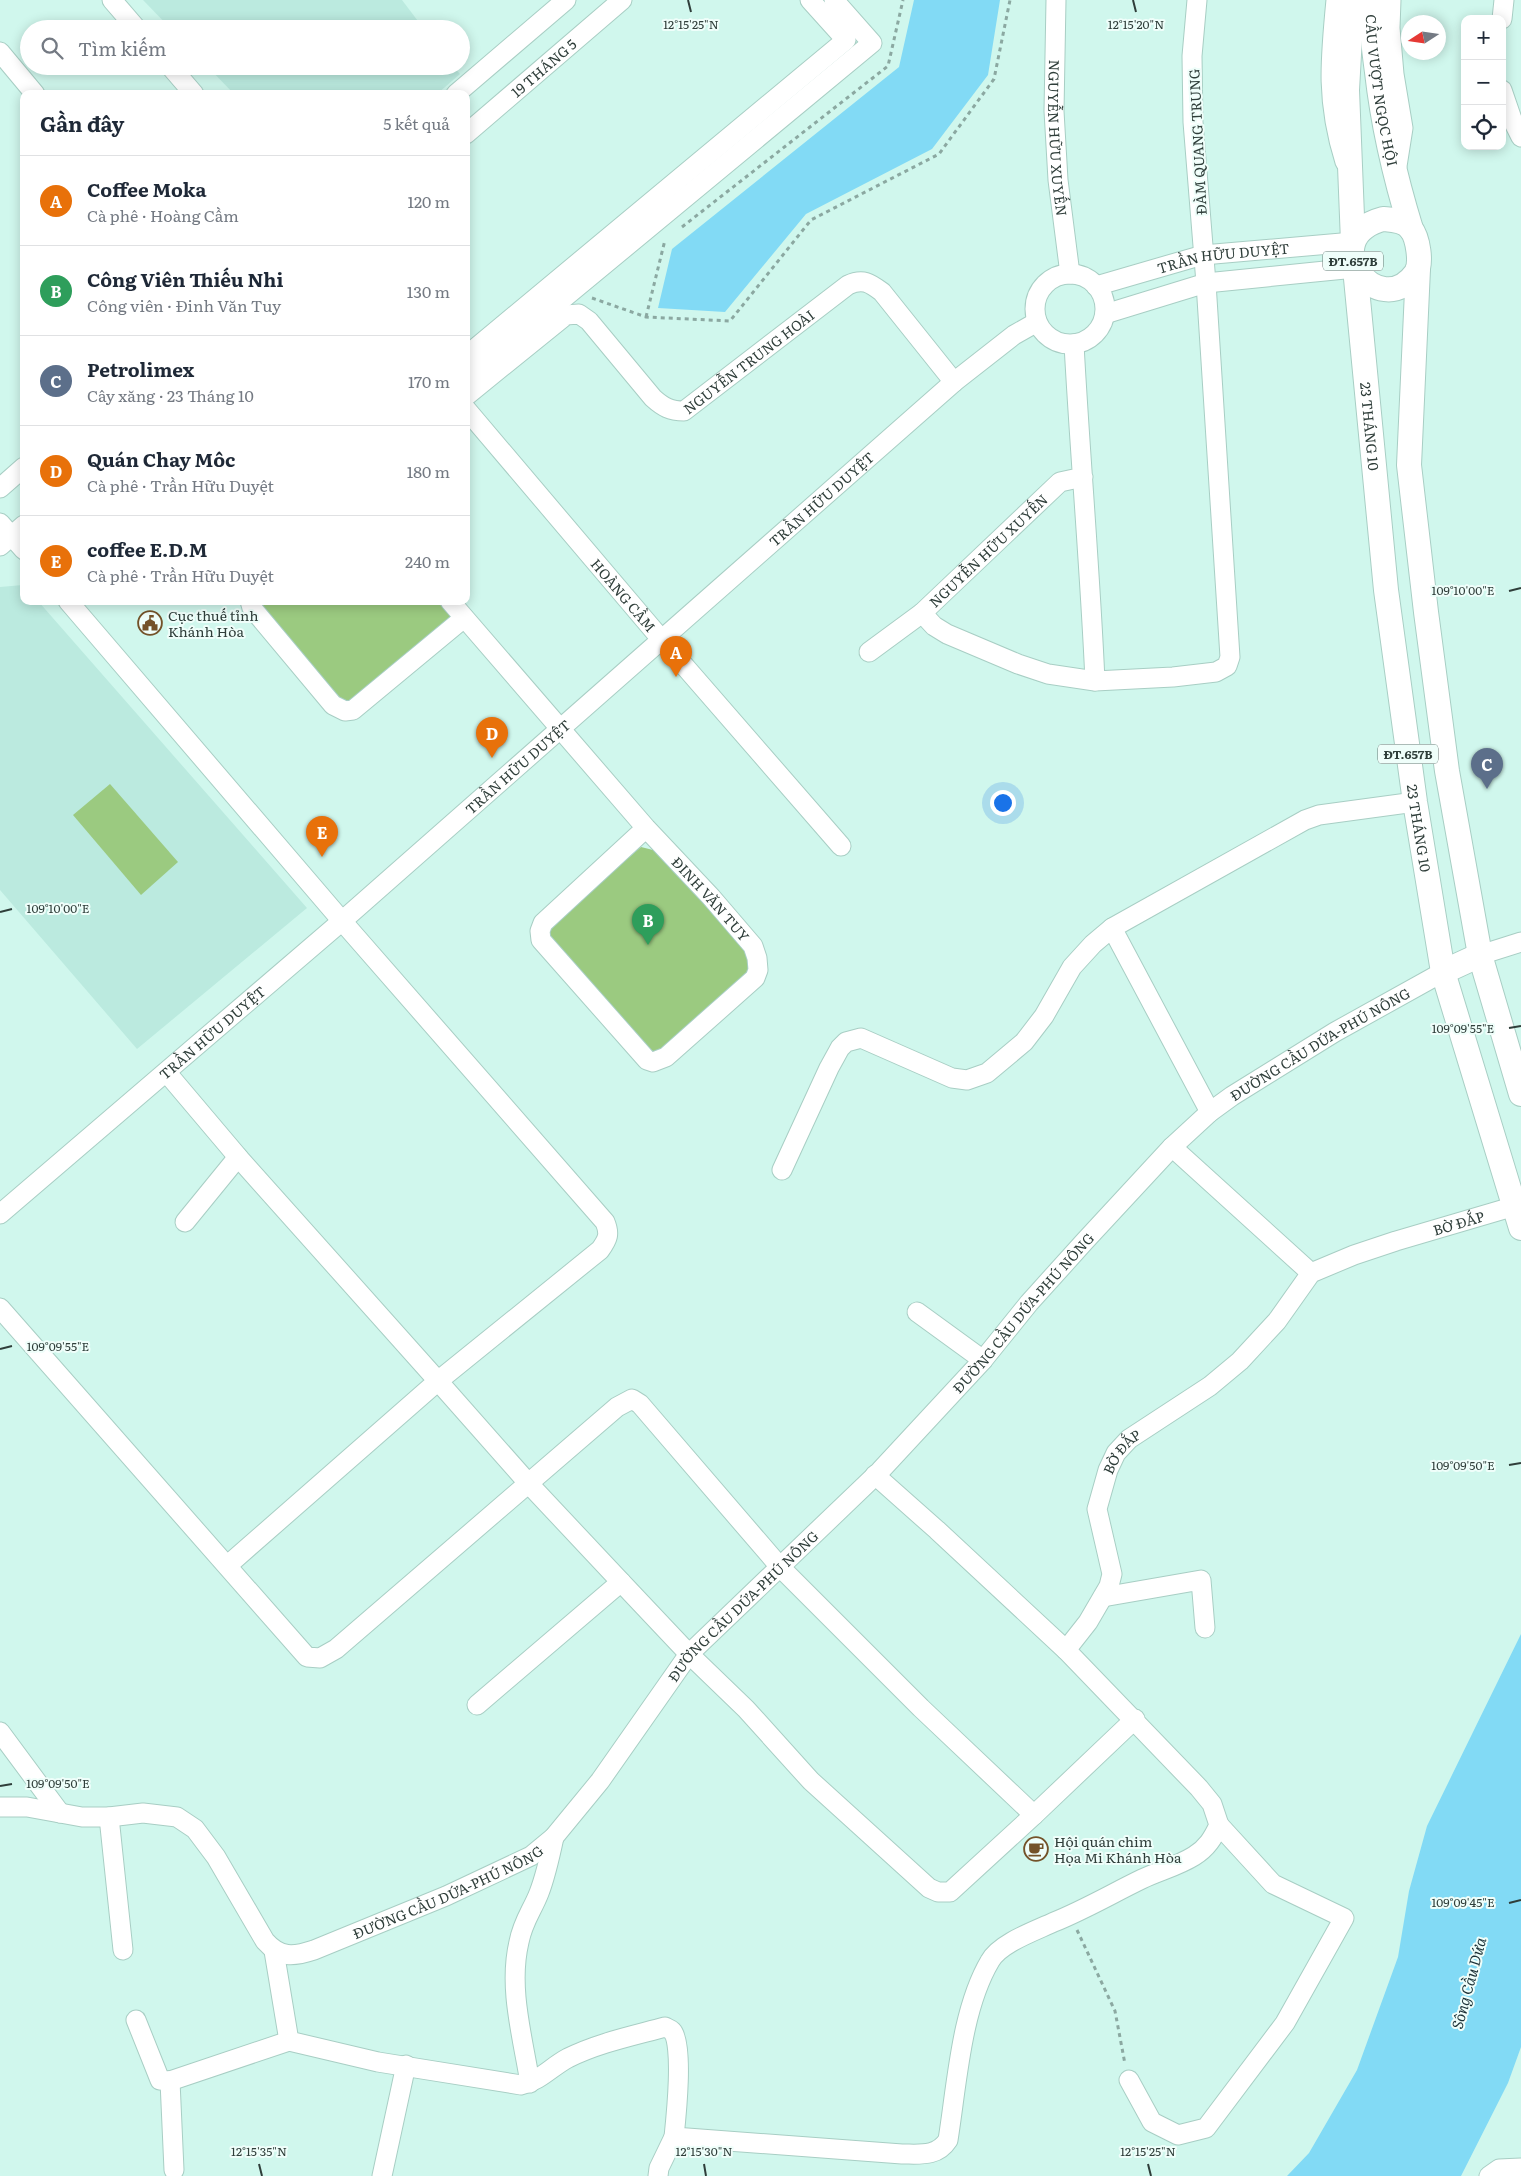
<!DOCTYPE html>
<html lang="vi">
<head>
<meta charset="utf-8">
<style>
  body { margin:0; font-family:Literata,serif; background:#f2f2f3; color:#1f2937 }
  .controls { position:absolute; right:15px; top:15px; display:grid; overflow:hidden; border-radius:10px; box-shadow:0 2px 12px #0003 }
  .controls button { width:45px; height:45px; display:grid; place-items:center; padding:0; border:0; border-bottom:1px solid #e0e1e3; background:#fff; color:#1f2937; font:25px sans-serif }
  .compass { position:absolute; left:1401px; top:15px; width:45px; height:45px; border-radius:50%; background:#fff; box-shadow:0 2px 12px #0003; rotate:258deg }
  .you { position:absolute; left:1002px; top:802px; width:18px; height:18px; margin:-12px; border:4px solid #fff; border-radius:50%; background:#1a73e8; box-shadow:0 0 0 8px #1a73e833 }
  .badge { display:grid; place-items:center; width:32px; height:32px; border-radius:50%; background:#db2777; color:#fff; font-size:16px; font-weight:700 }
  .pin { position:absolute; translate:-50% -41px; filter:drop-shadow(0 1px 2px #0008) }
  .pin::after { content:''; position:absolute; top:26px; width:18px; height:15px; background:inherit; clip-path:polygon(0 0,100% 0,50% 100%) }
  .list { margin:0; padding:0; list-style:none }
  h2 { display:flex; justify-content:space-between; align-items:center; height:65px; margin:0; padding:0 20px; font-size:21px }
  h2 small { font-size:16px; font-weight:400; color:#747a83 }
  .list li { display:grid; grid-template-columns:32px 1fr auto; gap:15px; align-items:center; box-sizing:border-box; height:90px; padding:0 20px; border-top:1px solid #e0e1e3 }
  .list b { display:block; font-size:19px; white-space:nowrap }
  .list p { margin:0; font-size:16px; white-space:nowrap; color:#747a83 }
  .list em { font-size:16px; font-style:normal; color:#747a83 }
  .icon { flex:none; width:28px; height:28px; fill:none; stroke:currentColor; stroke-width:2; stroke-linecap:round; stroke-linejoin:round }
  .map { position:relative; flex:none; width:1521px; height:2176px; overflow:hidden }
  .search { position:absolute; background:#fff; box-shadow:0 2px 12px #0003; left:20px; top:20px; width:450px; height:55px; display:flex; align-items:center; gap:12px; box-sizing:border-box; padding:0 18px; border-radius:28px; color:#747a83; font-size:19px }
  .panel { position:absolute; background:#fff; box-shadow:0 2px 12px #0003; left:20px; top:90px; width:450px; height:515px; border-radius:10px }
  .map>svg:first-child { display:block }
</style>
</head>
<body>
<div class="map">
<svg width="1521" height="2176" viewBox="0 0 1521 2176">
  <rect width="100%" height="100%" fill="#d0f7ed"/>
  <g fill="#bbeadf">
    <path d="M 143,0 L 402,0 L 424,29 L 171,29 Z"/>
    <path d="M 207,66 L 453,66 L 460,74 L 437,94 L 234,94 Z"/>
    <path d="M 23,585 L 24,601 L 38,601 L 307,908 L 137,1049 L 0,890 L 0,587 Z"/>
  </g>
  <g fill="#9bca80">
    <path d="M 258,601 L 440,601 L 452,616 L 348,703 L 342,700 L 257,603 Z"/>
    <path d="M 110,784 L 178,862 L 141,895 L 73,815 Z"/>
    <path d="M 641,847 L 657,851 L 747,953 L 751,960 L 747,972 L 668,1045 L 657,1053 L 647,1048 L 548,937 L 548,927 Z"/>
  </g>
  <g fill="#82daf5">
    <path d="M 914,0 L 1000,0 L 988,75 L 932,149 L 806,214 L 725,312 L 658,308 L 672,249 L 899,67 Z"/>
    <path d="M 1521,1634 L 1521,2047 L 1508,2083 L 1461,2176 L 1287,2176 L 1309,2153 L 1357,2070 L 1398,1957 L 1409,1891 L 1427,1826 Z"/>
  </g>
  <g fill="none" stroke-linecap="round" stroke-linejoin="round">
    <g stroke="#a8cec4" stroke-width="21">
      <g id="minor">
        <path d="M 112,0 L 137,29"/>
        <path id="s1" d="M 1056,0 L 1054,111 L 1058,180 L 1070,274"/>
        <path d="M 1336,0 C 1330,61 1326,102 1345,162"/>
        <path d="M 1391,0 L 1390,28 L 1394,74 L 1403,128 L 1397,166"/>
        <path d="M 1502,19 L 1504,0"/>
        <path d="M 0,52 L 35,94"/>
        <path d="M 170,66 L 194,94"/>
        <path d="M 1502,90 L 1512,119 L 1521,137"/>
        <path d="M 456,94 L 566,0"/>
        <path id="s2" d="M 466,134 L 622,0"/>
        <circle cx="1070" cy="309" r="35"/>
        <path id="s3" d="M 1096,286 L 1203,255 L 1353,242"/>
        <path d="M 1105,314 L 1206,283 L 1355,268"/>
        <path id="s4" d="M 1074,344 C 1080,456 1090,568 1095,681 L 1048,674 L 1018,664 L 947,634 L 934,626 L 922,613 L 1060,482 L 1083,477"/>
        <path d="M 466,356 L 846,40 L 810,0"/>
        <path d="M 466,379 L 872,43 L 834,0"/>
        <path id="s5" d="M 466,396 L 566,315 L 579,314 L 589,321 L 653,398 C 663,407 670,411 684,411 L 848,285 C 863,278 870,283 882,292 L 954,382"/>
        <path id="s6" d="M 466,409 L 661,639 L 841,846"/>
        <path d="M 0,488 L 24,467"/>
        <path d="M 0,523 L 24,550"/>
        <path d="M 0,546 L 24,525"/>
        <path d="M 68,601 L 342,921 L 605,1222 C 610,1234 608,1239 600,1250 L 438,1381 L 529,1484 L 621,1582 L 689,1654 L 746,1709 L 811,1781 L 929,1888 L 938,1892 L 950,1892 L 1034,1815"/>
        <path d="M 250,601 L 252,608 L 333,705 L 345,711 L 353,710 L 464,618"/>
        <path id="s7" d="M 450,601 L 646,828 L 711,897 L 753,946 L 757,958 L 758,970 L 755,978 L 666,1057 L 653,1062 L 647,1060 L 541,940 L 540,931 L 543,923 L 646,828"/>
        <path d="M 869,652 L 922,613"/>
        <path d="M 1095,681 L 1173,677 L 1216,672 L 1227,666 L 1230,657 L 1206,283 L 1193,122 L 1192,56 L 1197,0"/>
        <path d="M 1480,955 L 1521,942"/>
        <path d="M 167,1073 L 238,1157 L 438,1381 L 228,1565"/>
        <path d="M 1210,1112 L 1112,928 L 1305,820 L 1319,815 L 1415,802"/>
        <path d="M 1172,1147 L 1311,1273"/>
        <path d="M 782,1170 L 829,1068 L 840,1048 L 846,1042 L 861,1038 L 952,1078 L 967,1080 L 987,1073 L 1024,1042 L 1044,1016 L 1072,967 L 1093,944 L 1112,928"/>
        <path id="s8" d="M 0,1214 L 342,921 L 954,382 L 1014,335 L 1037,322"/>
        <path d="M 185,1222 L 238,1157"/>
        <path d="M 0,1308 L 307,1657 L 320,1658 L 336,1649 L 617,1407 L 632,1399 L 640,1404 L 781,1568 L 921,1708 L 1034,1815 L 1135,1719"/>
        <path d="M 917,1312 L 983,1360"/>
        <path id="s9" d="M 875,1475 L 937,1530 L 1066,1650 L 1088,1622 L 1109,1586 L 1112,1574 L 1097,1509 L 1108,1470 L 1116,1453 L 1129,1439 L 1210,1386 L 1240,1361 L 1277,1321 L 1311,1273 L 1354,1255 L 1396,1241 L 1515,1206"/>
        <path d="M 1103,1597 L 1201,1580 L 1205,1628"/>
        <path d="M 477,1705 L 621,1582"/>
        <path d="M 0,1732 L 60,1813"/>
        <path id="s10" d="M 0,1807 L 27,1807 L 82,1817 L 109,1817 L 143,1813 L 177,1817 L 195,1829 L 216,1857 L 265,1941 C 280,1958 293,1957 314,1950 L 446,1896 L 531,1856 L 554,1837 L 600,1781 L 689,1654 L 880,1471 L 983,1360 L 1029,1303 L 1084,1242 L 1172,1147 L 1210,1112 L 1232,1096 L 1335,1032 L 1443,972"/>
        <path d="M 109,1817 L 123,1950"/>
        <path d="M 274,1951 L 289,2041 L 378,2062 L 521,2085 C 540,2081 551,2067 568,2058 C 598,2043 632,2036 665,2027 C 667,2028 670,2029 672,2031 C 684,2043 676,2118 674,2137"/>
        <path d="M 136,2020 L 160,2080 L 170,2081 L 174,2170"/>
        <path d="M 1129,2080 L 1152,2122 L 1178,2135 L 1206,2128 L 1285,2023 L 1344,1918 L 1273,1884 L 1219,1825"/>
        <path d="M 170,2081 L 289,2041"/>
        <path d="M 530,2083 C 523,2038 508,1988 519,1942 C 523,1921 532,1911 539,1893 C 546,1875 550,1856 554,1837"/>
        <path d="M 382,2176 L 406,2065"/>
        <path d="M 658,2176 L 659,2168 L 674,2137 L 902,2154 C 920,2154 937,2157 948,2140 C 957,2084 961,2010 990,1961 C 1000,1943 1035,1931 1054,1922 C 1084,1910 1113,1893 1142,1879 C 1159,1871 1178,1866 1194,1856 C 1207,1848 1213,1838 1219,1825 L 1212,1804 L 1199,1788 L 1066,1650"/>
        <path d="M 1489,2176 L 1499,2169 L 1521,2168"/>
      </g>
    </g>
    <g stroke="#a8cec4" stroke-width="26">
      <g id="major">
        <path d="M 1352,0 L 1347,90 L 1353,242"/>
        <path id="s11" d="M 1373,0 C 1370,24 1374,49 1377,72 C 1383,126 1395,177 1411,229"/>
        <path d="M 1383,219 C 1393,220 1405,220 1411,229 C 1418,238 1422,263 1416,273 C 1378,325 1313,238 1383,219 Z"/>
        <path id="s12" d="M 1355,268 L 1386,590 L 1415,802 L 1443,972 L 1521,1228"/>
        <path d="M 1418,269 L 1409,465 L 1426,612 L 1447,771 L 1480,955 L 1521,1094"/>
        <path d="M 1443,972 L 1480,955"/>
      </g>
    </g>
    <g stroke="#8ba8a1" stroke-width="3" stroke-dasharray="4 4" stroke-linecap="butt">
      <path d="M 682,227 L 888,66 L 903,0"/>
      <path d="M 592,298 L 646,317 L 730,321 L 811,220 L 939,154 L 994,79 L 1010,0"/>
      <path d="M 646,317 L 665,240"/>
      <path d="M 1077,1930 L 1115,2011 L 1125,2064"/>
    </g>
    <use href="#minor" stroke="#fff" stroke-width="19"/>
    <use href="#major" stroke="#fff" stroke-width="24"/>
  </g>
  <path fill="none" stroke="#2f3e3a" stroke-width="2" d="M 688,0 L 691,12M 1133,0 L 1136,12M 1509,591 L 1521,588M 0,912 L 12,909M 1509,1028 L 1521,1026M 0,1349 L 12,1346M 1509,1465 L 1521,1463M 0,1786 L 12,1784M 1509,1903 L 1521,1900M 259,2164 L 262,2176M 704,2164 L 706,2176M 1148,2164 L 1151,2176"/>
  <defs>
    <g id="civic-ring" transform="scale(1.25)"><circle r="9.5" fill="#effefa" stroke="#735229" stroke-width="1.5"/><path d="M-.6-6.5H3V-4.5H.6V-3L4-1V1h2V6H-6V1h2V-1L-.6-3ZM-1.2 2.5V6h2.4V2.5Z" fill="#735229"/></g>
    <g id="cafe-ring" transform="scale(1.25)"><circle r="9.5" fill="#effefa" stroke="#735229" stroke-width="1.5"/><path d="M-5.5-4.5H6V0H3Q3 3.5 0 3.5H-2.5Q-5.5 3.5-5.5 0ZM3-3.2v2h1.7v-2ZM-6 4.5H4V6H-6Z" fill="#735229"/></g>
  </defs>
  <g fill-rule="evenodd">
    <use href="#civic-ring" x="150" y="623"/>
    <use href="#cafe-ring" x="1036" y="1849"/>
  </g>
  <g text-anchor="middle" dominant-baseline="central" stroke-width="4" stroke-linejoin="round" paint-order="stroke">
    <g fill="#effefa" stroke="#697874" stroke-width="1">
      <rect x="1323" y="251.5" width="60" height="19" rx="4"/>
      <rect x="1378" y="744.5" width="60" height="19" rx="4"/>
    </g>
    <g font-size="12" font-weight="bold" fill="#2f3e3a">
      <text x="1353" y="261">ĐT.657B</text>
      <text x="1408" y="754">ĐT.657B</text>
    </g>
    <g font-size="14" fill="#2f3e3a" stroke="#effefa">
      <text stroke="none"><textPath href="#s2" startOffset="102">19 THÁNG 5</textPath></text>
      <text stroke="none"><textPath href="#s11" startOffset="91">CẦU VƯỢT NGỌC HỘI</textPath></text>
      <text stroke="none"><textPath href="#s1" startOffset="138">NGUYỄN HỮU XUYẾN</textPath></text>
      <text transform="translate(1197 142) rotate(-93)">ĐÀM QUANG TRUNG</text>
      <text stroke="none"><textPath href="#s3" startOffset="131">TRẦN HỮU DUYỆT</textPath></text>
      <text stroke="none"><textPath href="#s5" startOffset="370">NGUYỄN TRUNG HOÀI</textPath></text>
      <text stroke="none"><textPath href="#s12" startOffset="159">23 THÁNG 10</textPath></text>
      <text stroke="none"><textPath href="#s8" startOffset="1089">TRẦN HỮU DUYỆT</textPath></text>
      <text stroke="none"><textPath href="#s4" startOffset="618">NGUYỄN HỮU XUYẾN</textPath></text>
      <text stroke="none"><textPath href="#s6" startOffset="244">HOÀNG CẦM</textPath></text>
      <text stroke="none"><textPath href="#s8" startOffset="684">TRẦN HỮU DUYỆT</textPath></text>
      <text stroke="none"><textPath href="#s12" startOffset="564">23 THÁNG 10</textPath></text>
      <text stroke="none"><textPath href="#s7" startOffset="396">ĐINH VĂN TUY</textPath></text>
      <text stroke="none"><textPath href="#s8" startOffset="279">TRẦN HỮU DUYỆT</textPath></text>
      <text stroke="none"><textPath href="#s10" startOffset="1762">ĐƯỜNG CẦU DỨA-PHÚ NÔNG</textPath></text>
      <text stroke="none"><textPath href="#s9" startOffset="899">BỜ ĐẮP</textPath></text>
      <text stroke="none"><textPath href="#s10" startOffset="1358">ĐƯỜNG CẦU DỨA-PHÚ NÔNG</textPath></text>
      <text stroke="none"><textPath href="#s9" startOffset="479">BỜ ĐẮP</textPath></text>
      <text stroke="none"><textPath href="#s10" startOffset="952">ĐƯỜNG CẦU DỨA-PHÚ NÔNG</textPath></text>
      <text stroke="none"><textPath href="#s10" startOffset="532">ĐƯỜNG CẦU DỨA-PHÚ NÔNG</textPath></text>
    </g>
    <g font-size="14" fill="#2f3e3a" stroke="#effefa" text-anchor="start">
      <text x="168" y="615">Cục thuế tỉnh<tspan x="168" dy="16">Khánh Hòa</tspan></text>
      <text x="1054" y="1841">Hội quán chim<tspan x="1054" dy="16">Họa Mi Khánh Hòa</tspan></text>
    </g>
    <g font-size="15" font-style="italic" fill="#1c3137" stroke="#effefa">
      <text transform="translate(1468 1983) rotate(-75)">Sông Cầu Dứa</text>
    </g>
  </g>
  <g font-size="12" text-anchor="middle" fill="#2f3e3a" stroke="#effefa" stroke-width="4" stroke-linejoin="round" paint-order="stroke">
    <text x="691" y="29">12°15'25"N</text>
    <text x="1136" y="29">12°15'20"N</text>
    <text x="1463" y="595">109°10'00"E</text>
    <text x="58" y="913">109°10'00"E</text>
    <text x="1463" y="1033">109°09'55"E</text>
    <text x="58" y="1351">109°09'55"E</text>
    <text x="1463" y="1470">109°09'50"E</text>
    <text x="58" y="1788">109°09'50"E</text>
    <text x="1463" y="1907">109°09'45"E</text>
    <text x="259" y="2156">12°15'35"N</text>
    <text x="704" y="2156">12°15'30"N</text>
    <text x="1148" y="2156">12°15'25"N</text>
  </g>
</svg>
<div class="controls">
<button>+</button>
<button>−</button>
<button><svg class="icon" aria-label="locate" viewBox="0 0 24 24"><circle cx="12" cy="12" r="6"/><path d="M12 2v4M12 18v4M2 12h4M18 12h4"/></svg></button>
</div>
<svg class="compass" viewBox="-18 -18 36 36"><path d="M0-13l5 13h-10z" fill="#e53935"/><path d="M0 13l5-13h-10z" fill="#747a83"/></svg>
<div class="you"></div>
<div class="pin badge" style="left:676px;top:677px;background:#e8710a">A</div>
<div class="pin badge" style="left:648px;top:945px;background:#2e9e5b">B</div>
<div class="pin badge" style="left:1487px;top:789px;background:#5c6f8a">C</div>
<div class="pin badge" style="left:492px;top:758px;background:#e8710a">D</div>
<div class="pin badge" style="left:322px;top:857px;background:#e8710a">E</div>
<div class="search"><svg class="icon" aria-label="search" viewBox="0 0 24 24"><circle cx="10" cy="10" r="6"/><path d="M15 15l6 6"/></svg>Tìm kiếm</div>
<section class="panel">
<h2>Gần đây<small>5 kết quả</small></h2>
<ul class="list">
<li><span class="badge" style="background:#e8710a">A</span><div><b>Coffee Moka</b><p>Cà phê · Hoàng Cầm</p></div><em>120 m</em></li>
<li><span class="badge" style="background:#2e9e5b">B</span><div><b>Công Viên Thiếu Nhi</b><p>Công viên · Đinh Văn Tuy</p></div><em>130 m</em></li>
<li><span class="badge" style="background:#5c6f8a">C</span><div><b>Petrolimex</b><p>Cây xăng · 23 Tháng 10</p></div><em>170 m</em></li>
<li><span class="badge" style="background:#e8710a">D</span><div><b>Quán Chay Môc</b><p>Cà phê · Trần Hữu Duyệt</p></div><em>180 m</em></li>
<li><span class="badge" style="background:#e8710a">E</span><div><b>coffee E.D.M</b><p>Cà phê · Trần Hữu Duyệt</p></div><em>240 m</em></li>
</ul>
</section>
</div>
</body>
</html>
